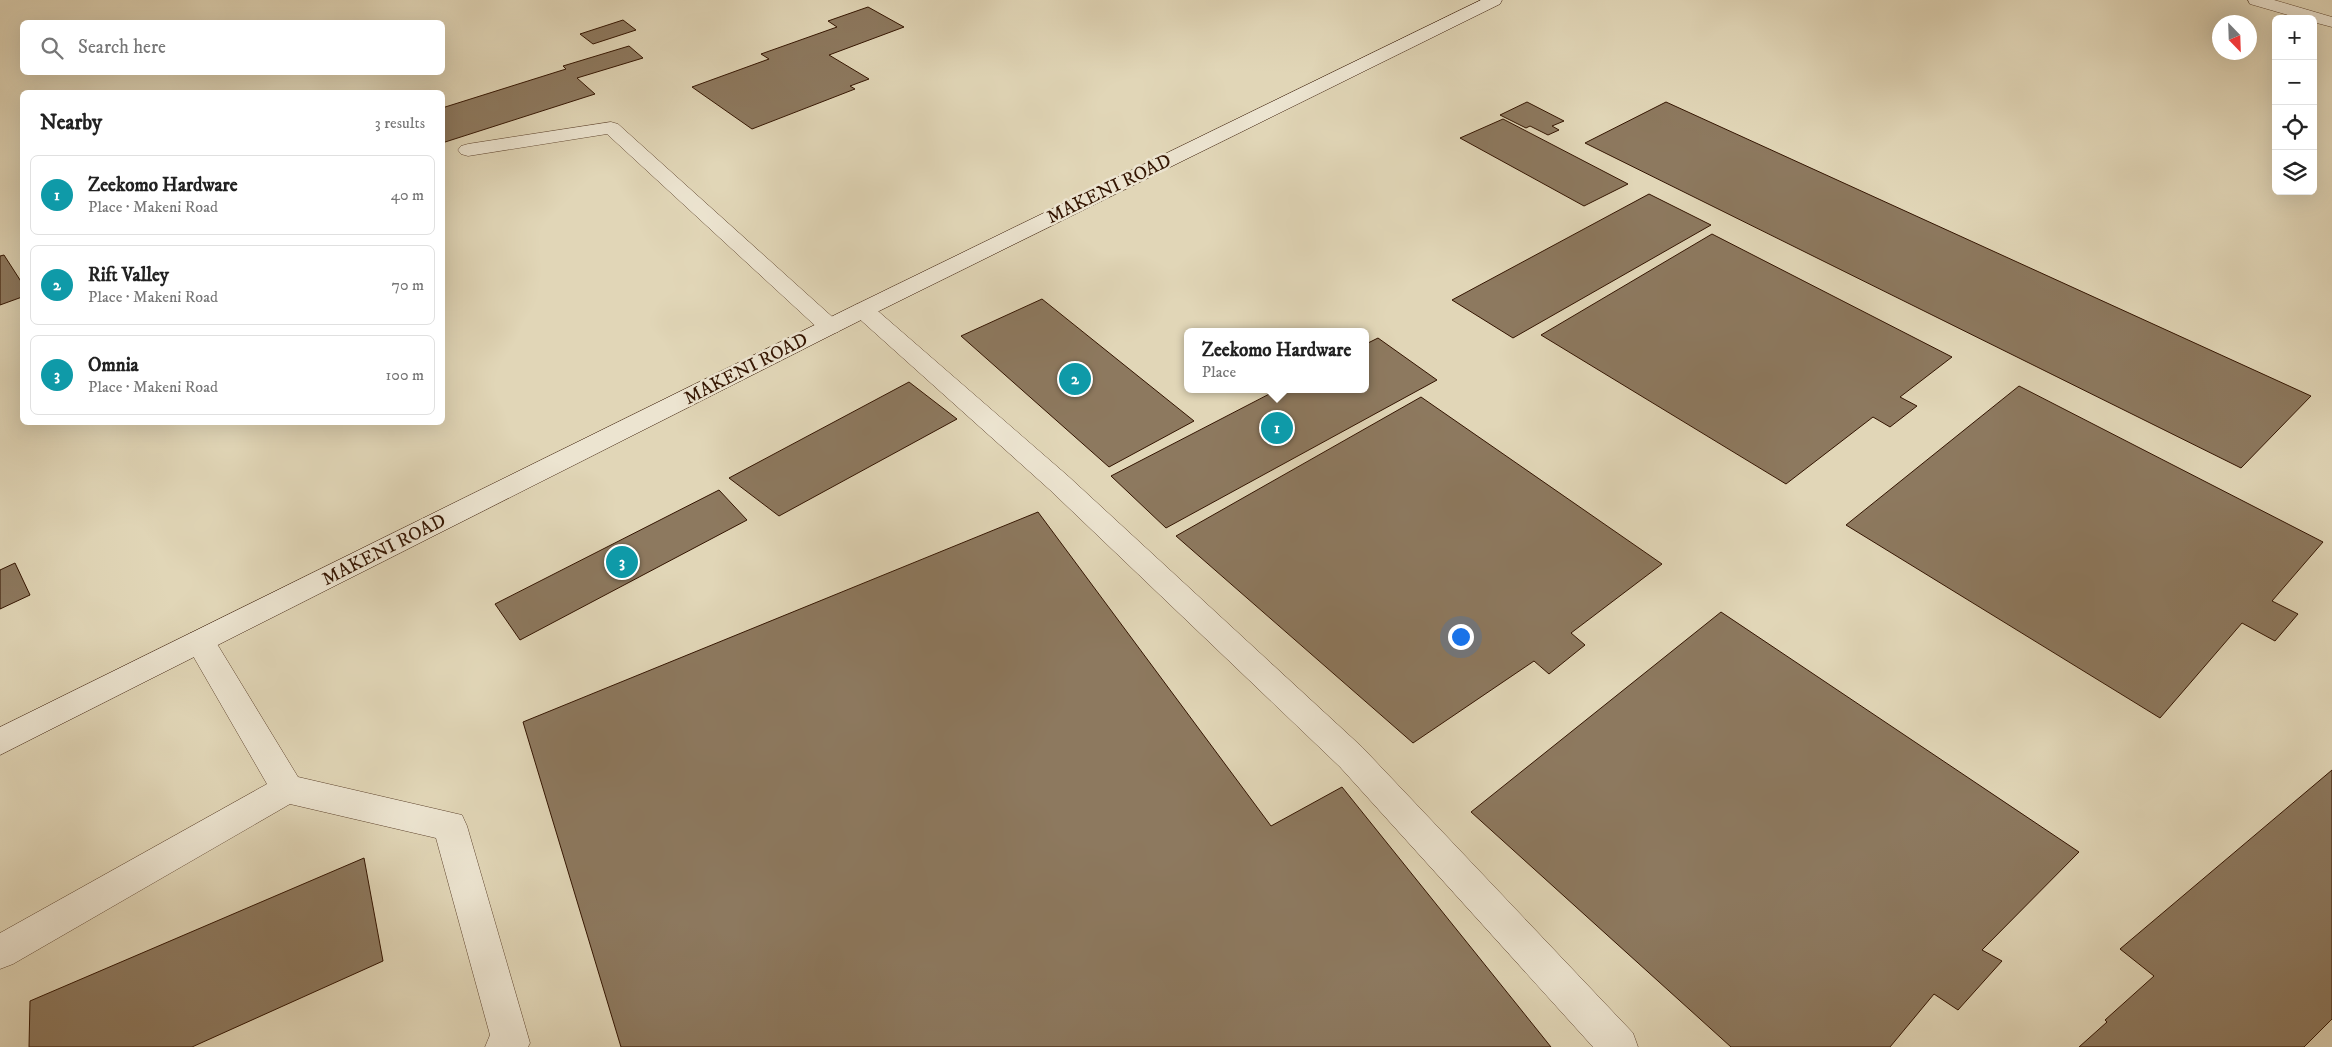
<!DOCTYPE html>
<html lang="en">
<head>
<meta charset="utf-8">
<style>
  body { margin:0; font-family:"IM FELL DW Pica",serif; background:#f6f6f6; color:#222 }
  .controls { position:absolute; right:15px; top:15px; display:grid; overflow:hidden; border-radius:8px; box-shadow:0 5px 20px #0002 }
  .controls button { width:45px; height:45px; display:grid; place-items:center; padding:0; border:0; border-bottom:1px solid #e0e0e0; background:#fff; color:#222; font:25px sans-serif }
  .compass { position:absolute; left:2212px; top:15px; width:45px; height:45px; border-radius:50%; background:#fff; box-shadow:0 5px 20px #0002; rotate:157deg }
  .you { position:absolute; left:1460px; top:636px; width:18px; height:18px; margin:-12px; border:4px solid #fff; border-radius:50%; background:#1a73e8; box-shadow:0 0 0 8px #1a73e833 }
  .badge { display:grid; place-items:center; width:32px; height:32px; border-radius:50%; background:#8f2418; color:#fff; font-size:16px; font-weight:700 }
  .pin { position:absolute; translate:-50% -50%; border:2px solid #fff; box-shadow:0 1px 5px #0006 }
  .popup { position:absolute; left:1184px; top:328px; width:185px; height:65px; box-sizing:border-box; display:grid; place-content:center; border-radius:8px; background:#fff; filter:drop-shadow(0 1px 4px #0005); font-size:16px; white-space:nowrap; color:#767676 }
  .popup b { font-size:19px; color:#222 }
  .popup::after { content:''; position:absolute; left:50%; top:100%; margin-left:-10px; border:10px solid transparent; border-top-color:#fff }
  .list { margin:0; padding:0; list-style:none }
  h2 { display:flex; justify-content:space-between; align-items:center; height:65px; margin:0; padding:0 20px; font-size:21px }
  h2 small { font-size:16px; font-weight:400; color:#767676 }
  .list li { display:grid; grid-template-columns:32px 1fr auto; gap:15px; align-items:center; box-sizing:border-box; height:80px; margin:0 10px 10px; padding:0 10px; border:1px solid #e0e0e0; border-radius:8px }
  .list b { display:block; font-size:19px; white-space:nowrap }
  .list p { margin:0; font-size:16px; white-space:nowrap; color:#767676 }
  .list em { font-size:16px; font-style:normal; color:#767676 }
  .icon { flex:none; width:28px; height:28px; fill:none; stroke:currentColor; stroke-width:2; stroke-linecap:round; stroke-linejoin:round }
  .map { position:relative; flex:none; width:2332px; height:1047px; overflow:hidden }
  .search { position:absolute; background:#fff; box-shadow:0 5px 20px #0002; left:20px; top:20px; width:425px; height:55px; display:flex; align-items:center; gap:12px; box-sizing:border-box; padding:0 18px; border-radius:8px; color:#767676; font-size:19px }
  .panel { position:absolute; background:#fff; box-shadow:0 5px 20px #0002; left:20px; top:90px; width:425px; height:335px; border-radius:8px }
  .map>svg:first-child { display:block }
</style>
</head>
<body>
<div class="map">
<svg width="2332" height="1047" viewBox="0 0 2332 1047">
  <rect width="100%" height="100%" fill="#e1d6b7"/>
  <filter id="stains"><feTurbulence type="fractalNoise" baseFrequency=".004" numOctaves="4"/><feColorMatrix values="0 0 0 0 .2 0 0 0 0 .09 0 0 0 0 .02 0 0 0 .5 -.17"/></filter>
  <radialGradient id="worn" r=".72"><stop offset=".6" stop-color="#630" stop-opacity="0"/><stop offset="1" stop-color="#630" stop-opacity=".3"/></radialGradient>
  <g fill="#8d795f" stroke="#331400">
    <path d="M 868,7 L 904,27 L 829,55 L 869,79 L 850,86 L 855,89 L 752,129 L 692,87 L 769,59 L 761,54 L 837,27 L 828,21 Z"/>
    <path d="M 623,20 L 636,30 L 593,44 L 580,34 Z"/>
    <path d="M 629,46 L 643,58 L 577,78 L 595,94 L 442,143 L 442,108 L 566,69 L 563,66 Z"/>
    <path d="M 1527,102 L 1564,121 L 1552,126 L 1559,130 L 1548,135 L 1530,126 L 1526,128 L 1500,115 Z"/>
    <path d="M 1666,102 L 2311,396 L 2241,468 L 1585,143 Z"/>
    <path d="M 1503,119 L 1628,184 L 1584,206 L 1460,138 Z"/>
    <path d="M 1649,194 L 1711,225 L 1513,338 L 1452,300 Z"/>
    <path d="M 1712,234 L 1952,357 L 1900,397 L 1917,406 L 1890,427 L 1873,417 L 1786,484 L 1541,335 Z"/>
    <path d="M 4,255 L 22,283 L 22,297 L 0,305 L 0,256 Z"/>
    <path d="M 1042,299 L 1194,421 L 1109,467 L 961,336 Z"/>
    <path d="M 1378,338 L 1437,380 L 1166,528 L 1111,476 L 1279,389 L 1366,389 L 1366,344 Z"/>
    <path d="M 909,382 L 957,419 L 779,516 L 729,478 Z"/>
    <path d="M 2019,386 L 2323,542 L 2272,601 L 2298,614 L 2275,641 L 2242,623 L 2160,718 L 1846,525 Z"/>
    <path d="M 1421,397 L 1662,564 L 1571,633 L 1585,645 L 1549,674 L 1534,661 L 1413,743 L 1176,536 Z"/>
    <path d="M 719,490 L 747,520 L 520,640 L 495,604 Z"/>
    <path d="M 1038,512 L 1271,826 L 1342,787 L 1551,1047 L 621,1047 L 523,722 Z"/>
    <path d="M 15,563 L 30,595 L 0,609 L 0,570 Z"/>
    <path d="M 1721,612 L 2079,852 L 1982,950 L 2002,961 L 1958,1010 L 1934,994 L 1890,1047 L 1731,1047 L 1471,812 Z"/>
    <path d="M 2332,770 L 2332,1019 L 2304,1047 L 2079,1047 L 2107,1022 L 2105,1020 L 2154,976 L 2120,949 Z"/>
    <path d="M 364,858 L 383,961 L 192,1047 L 29,1047 L 30,1001 Z"/>
  </g>
  <g fill="none" stroke-linecap="round" stroke-linejoin="round">
    <g stroke="#5e442e" stroke-width="1">
      <g id="lane">
        <path d="M 611,122 L 618,124 L 838,322 L 842,327 L 838,332 L 830,334 L 822,332 L 607,134 L 468,156 L 461,154 L 458,150 L 461,146 L 468,144 Z"/>
        <path d="M 863,303 L 871,305 L 1068,476 L 1362,747 L 1633,1033 L 1638,1047 L 1593,1047 L 1340,767 L 1050,490 L 855,315 L 851,310 L 855,305 Z"/>
        <path d="M 200,630 L 211,634 L 298,777 L 462,815 L 467,826 L 530,1043 L 528,1047 L 485,1047 L 490,1035 L 436,838 L 290,804 L 13,964 L 0,969 L 0,933 L 267,784 L 185,642 L 189,634 Z"/>
      </g>
    </g>
    <g stroke="#5e442e" stroke-width="1">
      <path id="street" d="M 2248,0 L 2274,0 L 2332,17 L 2332,27 L 2313,22 L 2313,19 L 2302,19 L 2250,4 Z"/>
    </g>
    <g stroke="#331400" stroke-width="1">
      <path id="secondary" d="M 1481,0 L 1502,0 L 1500,4 L 871,315 L 0,755 L 0,727 L 855,305 Z"/>
    </g>
    <use href="#lane" fill="#ece4d0" fill-rule="evenodd"/>
    <use href="#street" fill="#ece4d0" fill-rule="evenodd"/>
    <use href="#secondary" fill="#ece4d0" fill-rule="evenodd"/>
  </g>
  <g text-anchor="middle" dominant-baseline="central" stroke-width="5" stroke-linejoin="round" paint-order="stroke">
    <g font-size="19" fill="#331400" stroke="#ece4d0">
      <text transform="translate(1109 189) rotate(-26)">MAKENI ROAD</text>
      <text transform="translate(746 369) rotate(-27)">MAKENI ROAD</text>
      <text transform="translate(384 550) rotate(-27)">MAKENI ROAD</text>
    </g>
  </g>
  <rect width="100%" height="100%" filter="url(#stains)"/>
  <rect width="100%" height="100%" fill="url(#worn)"/>
</svg>
<div class="controls">
<button>+</button>
<button>−</button>
<button><svg class="icon" aria-label="locate" viewBox="0 0 24 24"><circle cx="12" cy="12" r="6"/><path d="M12 2v4M12 18v4M2 12h4M18 12h4"/></svg></button>
<button><svg class="icon" aria-label="layers" viewBox="0 0 24 24"><path d="M12 4l9 5-9 5-9-5zM3 14l9 5 9-5"/></svg></button>
</div>
<svg class="compass" viewBox="-18 -18 36 36"><path d="M0-13l5 13h-10z" fill="#e53935"/><path d="M0 13l5-13h-10z" fill="#767676"/></svg>
<div class="you"></div>
<div class="pin badge" style="left:1277px;top:428px;background:#0f9aa8">1</div>
<div class="popup"><b>Zeekomo Hardware</b>Place</div>
<div class="pin badge" style="left:1075px;top:379px;background:#0f9aa8">2</div>
<div class="pin badge" style="left:622px;top:562px;background:#0f9aa8">3</div>
<div class="search"><svg class="icon" aria-label="search" viewBox="0 0 24 24"><circle cx="10" cy="10" r="6"/><path d="M15 15l6 6"/></svg>Search here</div>
<section class="panel">
<h2>Nearby<small>3 results</small></h2>
<ul class="list">
<li><span class="badge" style="background:#0f9aa8">1</span><div><b>Zeekomo Hardware</b><p>Place · Makeni Road</p></div><em>40 m</em></li>
<li><span class="badge" style="background:#0f9aa8">2</span><div><b>Rift Valley</b><p>Place · Makeni Road</p></div><em>70 m</em></li>
<li><span class="badge" style="background:#0f9aa8">3</span><div><b>Omnia</b><p>Place · Makeni Road</p></div><em>100 m</em></li>
</ul>
</section>
</div>
</body>
</html>
